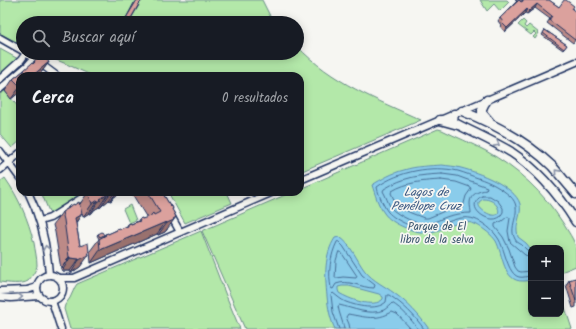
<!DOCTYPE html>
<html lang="es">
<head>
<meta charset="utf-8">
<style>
  body { margin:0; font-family:Kalam,sans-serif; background:#20242c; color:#f1f3f6 }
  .controls { position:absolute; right:12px; bottom:12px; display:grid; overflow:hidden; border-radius:8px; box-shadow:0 2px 10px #0003 }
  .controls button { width:36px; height:36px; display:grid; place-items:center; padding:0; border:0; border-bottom:1px solid #363941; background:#171b24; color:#f1f3f6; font:20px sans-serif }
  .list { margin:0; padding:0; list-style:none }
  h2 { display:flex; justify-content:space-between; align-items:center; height:52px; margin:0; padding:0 16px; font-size:17px }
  h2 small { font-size:13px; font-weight:400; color:#9ea1a6 }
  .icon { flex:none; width:22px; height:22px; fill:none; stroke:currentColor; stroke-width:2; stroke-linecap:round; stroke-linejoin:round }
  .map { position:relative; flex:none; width:576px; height:329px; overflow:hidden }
  .search { position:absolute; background:#171b24; box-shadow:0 2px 10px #0003; left:16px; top:16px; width:288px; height:44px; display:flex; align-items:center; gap:10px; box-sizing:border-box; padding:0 14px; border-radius:22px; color:#9ea1a6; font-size:15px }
  .panel { position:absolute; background:#171b24; box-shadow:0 2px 10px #0003; left:16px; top:72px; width:288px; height:124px; border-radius:12px }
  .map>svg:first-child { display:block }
</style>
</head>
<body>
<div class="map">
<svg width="576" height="329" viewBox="0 0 576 329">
  <rect width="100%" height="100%" fill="#f6f6f2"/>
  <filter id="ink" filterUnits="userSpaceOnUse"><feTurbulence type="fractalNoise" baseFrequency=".025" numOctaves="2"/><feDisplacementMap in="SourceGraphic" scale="8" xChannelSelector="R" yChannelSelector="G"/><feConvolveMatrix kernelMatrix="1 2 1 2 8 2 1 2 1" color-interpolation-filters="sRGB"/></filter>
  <g filter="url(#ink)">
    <g fill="#b3e8a9" stroke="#678c84">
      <path d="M 0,0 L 262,0 L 271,18 L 276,23 L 23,23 L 23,45 L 0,34 Z"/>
      <path d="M 480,0 L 507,0 L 509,2 L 500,11 L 494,4 L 487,11 Z"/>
      <path d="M 523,20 L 526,23 L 524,26 L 526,28 L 529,25 L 539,33 L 535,39 L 533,37 L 536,34 L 534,32 L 531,35 L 518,25 Z"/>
      <path d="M 297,46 C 331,82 377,100 421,120 L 300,172 L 300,76 L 93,76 L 64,63 L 39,53 L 297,53 Z"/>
      <path d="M 0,49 L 20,60 L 0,76 Z"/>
      <path d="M 3,89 L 20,109 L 20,141 L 12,148 L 0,134 L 0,91 Z"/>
      <path d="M 438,129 L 442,130 C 456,137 471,143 486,151 C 517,168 544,193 563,223 C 567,230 575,241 576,248 C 576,253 576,260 576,266 L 561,272 L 561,248 L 531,248 L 531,314 L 561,314 L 561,295 L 572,329 L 245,329 L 202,231 L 292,192 L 300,192 L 300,189 Z"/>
      <path d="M 5,178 C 19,198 28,219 34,243 C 35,250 37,258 37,265 C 37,269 31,278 28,281 C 22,285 7,283 0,282 L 0,182 Z"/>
      <path d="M 41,192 L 85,192 L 50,214 Z"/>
      <path d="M 168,192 L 227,192 L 232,203 L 185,223 Z"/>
      <path d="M 130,205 L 136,220 L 129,223 L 123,209 Z"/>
      <path d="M 201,231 L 225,293 L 240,329 L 70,329 L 64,309 L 65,305 L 70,298 L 75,287 L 77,284 Z"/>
    </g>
    <g fill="#8acceb" stroke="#5e8db3" fill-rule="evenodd">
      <path d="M 442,165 C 448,166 455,166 461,168 C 477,172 515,186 520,204 C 522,214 516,222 517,231 C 517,233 518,235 518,237 L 526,243 L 531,249 L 531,279 C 528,281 526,281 523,281 C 503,282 503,254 496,241 C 492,235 484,229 477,225 C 461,217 447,229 431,232 C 418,235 391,224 384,213 C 378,205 375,194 372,185 C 382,179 392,173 404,170 C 416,166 429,166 442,165 ZM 483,199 C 502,199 505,224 485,212 C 481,209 478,207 479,202 Z"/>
      <path d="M 339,237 C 350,242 357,261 365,271 C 373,281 385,286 394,293 C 408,303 419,315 429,329 L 335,329 C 330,319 328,307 327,296 C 325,276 324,255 335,238 ZM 342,286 L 349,286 L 379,294 L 383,297 L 383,299 C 374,309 349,299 339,293 L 338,290 L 338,287 Z"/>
    </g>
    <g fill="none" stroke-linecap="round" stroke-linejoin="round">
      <g stroke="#476e96" stroke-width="1">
        <path d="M 442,174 L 457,176 L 487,187 L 486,190 C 479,191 470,194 470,203 C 470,207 471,210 471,213 C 464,213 457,214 449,216 C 442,218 436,222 428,224 C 419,226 397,215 391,208 C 388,203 386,196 383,191 L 384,189 C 404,177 419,175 442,174 Z"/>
        <path d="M 441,180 L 456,182 L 470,187 L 471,189 L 466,196 L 463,207 L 447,210 L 428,218 L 424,218 L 411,213 L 401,208 L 396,204 L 391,193 L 392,191 C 407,182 424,181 441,180 Z"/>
        <path d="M 482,196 L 490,196 L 498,201 L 503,208 L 503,212 L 500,217 C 498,218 496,219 494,219 C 483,220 465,205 482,196 Z"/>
        <path d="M 339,242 L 343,246 L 362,275 L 375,285 L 374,288 C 361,288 349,279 336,284 L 333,289 L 331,288 C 328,273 330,256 337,242 Z"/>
        <path d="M 339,252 L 341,252 L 357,276 L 356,278 L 343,277 L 337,278 L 335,278 L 336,261 Z"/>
        <path d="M 531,252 C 527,251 525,248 522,245 C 519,243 516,242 515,239 C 507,225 525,210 510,196 C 501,188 490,182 478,178 C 472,176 465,173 458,171 C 432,165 399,171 377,187 C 378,194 384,207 388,212 C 396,221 418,231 430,228 C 444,225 459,214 474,219 C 483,222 493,230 498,238 C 505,248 507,274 519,277 C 523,278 527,276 531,276"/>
        <path d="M 531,257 L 525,255 L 510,242 L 508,231 L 510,218 L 509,217 L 507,217 L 502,221 L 495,224 L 495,227 L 503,237 L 509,249 L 515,267 L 518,271 L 521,272 L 531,271"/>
        <path d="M 339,329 L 333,312 L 331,295 L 333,293 C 337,296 341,300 346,302 C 357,306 376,311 386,302 L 387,295 L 389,295 C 403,304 415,316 424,329"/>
        <path d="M 344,329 C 343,321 339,314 338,306 L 339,305 C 353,308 369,316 384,310 C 387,308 390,305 392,303 C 402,309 411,319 418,329"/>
        <path d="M 350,329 L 349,324 L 346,317 L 348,314 C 365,317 376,321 392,312 L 397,314 L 411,329"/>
      </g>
      <g stroke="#1b2f5e" stroke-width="9">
        <g id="minor">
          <path d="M 0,38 L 23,51"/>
          <path d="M 26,53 L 57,76"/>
          <path d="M 0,79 L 21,60 L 26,53"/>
          <path d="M 0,89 L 28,65 L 34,58"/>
          <path d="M 0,151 L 9,163 L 20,178"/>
          <path d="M 0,170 L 20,153"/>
          <path d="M 300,180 L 576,62"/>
          <path d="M 28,192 C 41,218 47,246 49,274"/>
          <path d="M 170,214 L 180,232"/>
          <path d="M 40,221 L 50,218 L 91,192"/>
          <circle cx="50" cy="288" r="13"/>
          <path d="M 60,278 L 74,278 L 273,192"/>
          <path d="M 0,291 L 27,290 L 37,287"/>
          <path d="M 0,297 L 11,298 L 39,296"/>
          <path d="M 52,301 L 61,329"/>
        </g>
      </g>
      <g stroke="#1b2f5e" stroke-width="11">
        <g id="major">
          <path d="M 487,100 C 484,104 481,108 482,113 L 489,121"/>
          <path d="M 462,111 C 495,124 526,141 552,166 C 560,175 568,185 576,194"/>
          <path d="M 454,114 L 453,120 L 455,123 C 474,133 493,141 511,152 C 537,169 559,195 576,222"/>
          <path d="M 440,120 L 458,125"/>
        </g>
      </g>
      <use href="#minor" stroke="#f6f6f2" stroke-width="6"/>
      <use href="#major" stroke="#f6f6f2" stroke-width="8"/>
    </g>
    <g fill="#bc8a87" stroke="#1b2f5e">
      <path d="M 515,0 L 549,0 L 559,7 L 572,9 L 576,39 L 573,43 L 547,23 L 550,19 L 535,8 L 527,14 L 525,13 L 505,32 L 500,26 L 501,25 L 498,21 L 500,18 L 517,1 Z"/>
      <path d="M 134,3 L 139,5 L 129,22 L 125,20 Z"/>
      <path d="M 545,30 L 567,45 L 563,50 L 542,35 Z"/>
      <path d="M 34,61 L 49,62 L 40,74 L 20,76 L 20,92 L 11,99 L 5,91 L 13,79 L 33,63 Z"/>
      <path d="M 88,192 L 123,192 L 120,195 L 119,194 L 114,197 L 112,200 L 110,201 L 109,200 L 104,204 L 100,208 L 99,207 L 94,210 L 92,213 L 90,214 L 89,213 L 83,217 L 82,213 L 76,223 L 80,246 L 88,252 L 80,267 L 71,273 L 70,271 L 62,271 L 61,269 L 55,232 L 53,225 L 62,212 L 67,209 L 68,207 L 74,205 L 80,204 Z"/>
      <path d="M 131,192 L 162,192 L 171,207 L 173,208 L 167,230 L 165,232 L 158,235 L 157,234 L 91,263 L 90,251 L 99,239 L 97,235 L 98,234 L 104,235 L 103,237 L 105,234 L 108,234 L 115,231 L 116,229 L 120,229 L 127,226 L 128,224 L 131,224 L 138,221 L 139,219 L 142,219 L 147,218 Z"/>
      <path d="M 576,278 L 576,307 L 573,308 L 566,285 L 569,280 Z"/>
    </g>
    <g fill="#99716e" stroke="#1b2f5e">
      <path d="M 537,4 L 535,8 L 527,14 L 529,11 Z"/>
      <path d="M 527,9 L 525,13 L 505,32 L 507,28 Z"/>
      <path d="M 49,62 L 40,74 L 38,76 L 32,76 Z"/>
      <path d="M 20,87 L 20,92 L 11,99 Z"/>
      <path d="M 111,192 L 115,192 L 109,200 L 104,204 L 100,208 Z"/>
      <path d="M 117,192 L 121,192 L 119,194 L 114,197 L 112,200 L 110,201 Z"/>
      <path d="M 108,194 L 99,207 L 94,210 L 92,213 L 90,214 L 100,199 Z"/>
      <path d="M 98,200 L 89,213 L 83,217 L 92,204 Z"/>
      <path d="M 82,214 L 73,226 L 75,218 Z"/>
      <path d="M 176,217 L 165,232 L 158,235 L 167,223 Z"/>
      <path d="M 166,222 L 157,234 L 91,263 L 100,250 Z"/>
      <path d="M 88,252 L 89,252 L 84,257 L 89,255 L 80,267 L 71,273 L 79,260 Z"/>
      <path d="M 69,257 L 70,257 L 61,269 Z"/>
      <path d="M 70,258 L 79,259 L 70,271 L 62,271 Z"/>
    </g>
    <g fill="#dba19d" stroke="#1b2f5e">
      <path d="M 137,0 L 143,0 L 139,4 L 130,20 L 126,18 Z"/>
      <path d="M 519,0 L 521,2 L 523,1 L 522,0 L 549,0 L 559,7 L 564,0 L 566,0 L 574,6 L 572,9 L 576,12 L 576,38 L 575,40 L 549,20 L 552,16 L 537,4 L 529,11 L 527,9 L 507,28 L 502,23 L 503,22 L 500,18 Z"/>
      <path d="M 545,30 L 567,45 L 564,49 L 543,33 Z"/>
      <path d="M 41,55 L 49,62 L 32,76 L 20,76 L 20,86 L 13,79 L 22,72 L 25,71 L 24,70 L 32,63 L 33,64 L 35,62 L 34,61 Z"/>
      <path d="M 88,192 L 111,192 L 110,193 L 111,194 L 109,195 L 108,194 L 100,199 L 101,200 L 98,202 L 98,200 L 92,204 Z"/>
      <path d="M 148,192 L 162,192 L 171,207 L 172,206 L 173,208 L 172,209 L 176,217 L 173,219 L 174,220 L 167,223 L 166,222 L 100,250 L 99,239 L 106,235 L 105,234 L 108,233 L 108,234 L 117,230 L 116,229 L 119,228 L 120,229 L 128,226 L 128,224 L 131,223 L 131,224 L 140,221 L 139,219 L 142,218 L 142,219 L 151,216 L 151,215 L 153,213 L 154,215 L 160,212 Z"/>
      <path d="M 79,202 L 82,214 L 75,218 L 80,246 L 88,243 L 89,252 L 88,252 L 89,255 L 79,260 L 79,259 L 70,258 L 70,257 L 69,257 L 64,220 L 62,212 L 69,208 L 68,207 L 74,204 L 74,205 Z"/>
      <path d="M 102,232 L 104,235 L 100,237 L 98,234 Z"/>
      <path d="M 576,278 L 576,301 L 569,280 Z"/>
    </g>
    <defs><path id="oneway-chevron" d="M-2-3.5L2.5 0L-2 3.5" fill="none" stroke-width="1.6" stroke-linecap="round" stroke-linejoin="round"/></defs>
    <g stroke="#8892a8">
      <use href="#oneway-chevron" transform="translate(497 144) rotate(29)"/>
      <use href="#oneway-chevron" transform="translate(557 172) rotate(-132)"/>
      <use href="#oneway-chevron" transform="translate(46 248) rotate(-100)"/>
      <use href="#oneway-chevron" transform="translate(20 297) rotate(-3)"/>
    </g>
  </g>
  <g text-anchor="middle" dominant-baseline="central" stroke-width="3.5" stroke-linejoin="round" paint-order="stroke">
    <g font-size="11" fill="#39546d" stroke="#f6f6f2">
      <text x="437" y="227">Parque de El<tspan x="437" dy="13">libro de la selva</tspan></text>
    </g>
    <g font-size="12" font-style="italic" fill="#375681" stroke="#f6f6f2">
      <text x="426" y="192">Lagos de<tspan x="426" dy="14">Penélope Cruz</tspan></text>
    </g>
  </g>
</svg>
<div class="controls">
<button>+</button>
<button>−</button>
</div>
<div class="search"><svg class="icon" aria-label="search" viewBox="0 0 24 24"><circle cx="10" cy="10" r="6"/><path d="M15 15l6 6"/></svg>Buscar aquí</div>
<section class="panel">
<h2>Cerca<small>0 resultados</small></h2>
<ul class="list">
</ul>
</section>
</div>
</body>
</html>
